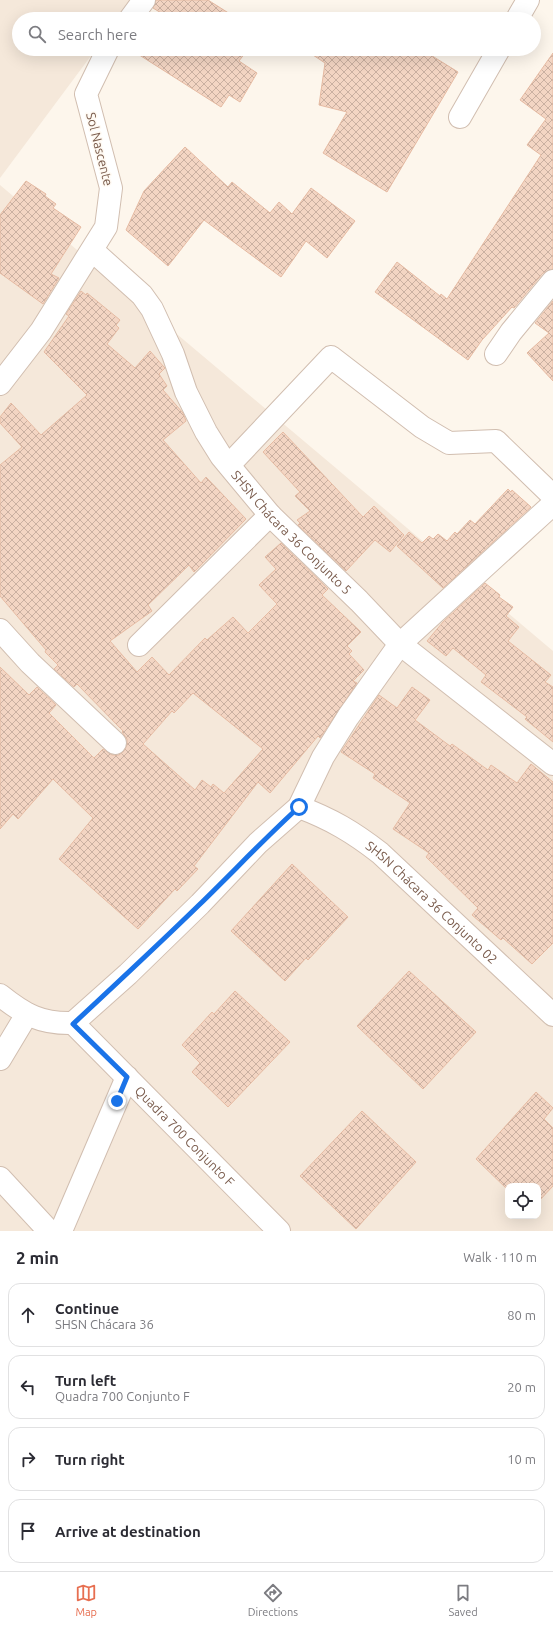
<!DOCTYPE html>
<html lang="en">
<head>
<meta charset="utf-8">
<style>
  body { margin:0; font-family:Ubuntu,sans-serif; background:#f7f7f7; color:#2b2b33 }
  .controls { position:absolute; right:12px; bottom:12px; display:grid; overflow:hidden; border-radius:8px; box-shadow:0 4px 16px #0002 }
  .controls button { width:36px; height:36px; display:grid; place-items:center; padding:0; border:0; border-bottom:1px solid #e1e1e2; background:#fff; color:#2b2b33; font:20px sans-serif }
  .stop { position:absolute; width:12px; height:12px; margin:-9px; border:3px solid #1a73e8; border-radius:50%; background:#fff }
  .stop.end { background:#1a73e8; border-color:#fff; box-shadow:0 1px 4px #0008 }
  .list { margin:0; padding:0; list-style:none }
  h2 { display:flex; justify-content:space-between; align-items:center; height:52px; margin:0; padding:0 16px; font-size:17px }
  h2 small { font-size:13px; font-weight:400; color:#7c7c81 }
  .list li { display:grid; grid-template-columns:26px 1fr auto; gap:12px; align-items:center; box-sizing:border-box; height:64px; margin:0 8px 8px; padding:0 8px; border:1px solid #e1e1e2; border-radius:12px }
  .list b { display:block; font-size:15px; white-space:nowrap }
  .list p { margin:0; font-size:13px; white-space:nowrap; color:#7c7c81 }
  .list em { font-size:13px; font-style:normal; color:#7c7c81 }
  .icon { flex:none; width:22px; height:22px; fill:none; stroke:currentColor; stroke-width:2; stroke-linecap:round; stroke-linejoin:round }
  .map { position:relative; flex:none; width:553px; height:1231px; overflow:hidden }
  .search { position:absolute; background:#fff; box-shadow:0 4px 16px #0002; left:12px; right:12px; top:12px; height:44px; display:flex; align-items:center; gap:10px; box-sizing:border-box; padding:0 14px; border-radius:22px; color:#7c7c81; font-size:15px }
  .sheet { height:340px; background:#fff }
  nav { display:flex; justify-content:space-around; align-items:center; box-sizing:border-box; height:56px; border-top:1px solid #e1e1e2; background:#fff; font-size:11px; color:#7c7c81 }
  nav a { display:grid; justify-items:center; gap:2px }
  nav .on { color:#e76f51 }
  .map>svg:first-child { display:block }
</style>
</head>
<body>
<div class="map">
<svg width="553" height="1231" viewBox="0 0 553 1231">
  <defs>
    <pattern id="building-cross-hatch" width="8" height="8" patternUnits="userSpaceOnUse"><rect width="8" height="8" fill="#f3d5c3"/><path d="M0 0l8 8M0 8l8-8" fill="none" stroke="#cab0a1"/></pattern>
  </defs>
  <rect width="100%" height="100%" fill="#fdf6ec"/>
  <g fill="#f5e8da" fill-rule="evenodd">
    <path d="M 0,0 L 133,0 L 119,19 L 19,19 L 19,49 L 96,49 L 0,178 Z"/>
    <path d="M 0,185 L 553,651 L 553,1231 L 0,1231 ZM 508,1186 L 538,1186 L 538,1216 L 508,1216 Z"/>
  </g>
  <g fill="url(#building-cross-hatch)" stroke="#e6bba3" fill-rule="evenodd">
    <path d="M 156,0 L 208,0 L 238,19 L 171,19 L 153,8 Z"/>
    <path d="M 130,49 L 248,49 L 239,61 L 257,73 L 240,102 L 229,95 L 221,107 Z"/>
    <path d="M 304,49 L 421,49 L 458,72 L 387,192 L 323,153 L 347,112 L 319,105 L 325,63 Z"/>
    <path d="M 553,53 L 553,269 L 543,273 L 514,308 L 512,307 L 482,340 L 468,360 L 375,292 L 397,262 L 440,296 L 441,294 L 447,299 L 541,155 L 527,145 L 546,119 L 520,100 Z"/>
    <path d="M 185,147 L 228,187 L 232,182 L 270,213 L 279,202 L 292,214 L 311,188 L 355,221 L 327,258 L 306,241 L 281,277 L 204,220 L 168,266 L 126,230 L 144,191 Z"/>
    <path d="M 26,181 L 46,194 L 45,196 L 56,204 L 53,208 L 81,227 L 51,274 L 59,278 L 43,304 L 0,273 L 0,215 Z"/>
    <path d="M 81,291 L 86,295 L 87,293 L 120,320 L 116,325 L 119,328 L 107,344 L 135,368 L 150,351 L 164,367 L 165,368 L 159,374 L 167,386 L 163,390 L 183,413 L 186,421 L 163,440 L 201,483 L 206,477 L 246,519 L 194,572 L 189,565 L 148,605 L 152,611 L 110,641 L 137,672 L 152,657 L 169,675 L 205,638 L 207,640 L 233,617 L 248,633 L 277,604 L 259,585 L 276,569 L 265,557 L 281,543 L 328,589 L 322,595 L 361,632 L 347,646 L 352,651 L 349,654 L 364,670 L 353,681 L 357,683 L 320,738 L 318,736 L 270,793 L 258,782 L 194,866 L 198,869 L 177,891 L 175,889 L 138,929 L 59,859 L 93,818 L 53,779 L 18,819 L 13,814 L 0,829 L 0,667 L 29,695 L 37,687 L 56,705 L 49,713 L 94,758 L 103,749 L 112,755 L 119,755 L 124,751 L 127,745 L 127,739 L 122,732 L 123,731 L 77,684 L 74,687 L 54,669 L 58,665 L 45,652 L 46,650 L 0,596 L 0,465 L 22,447 L 0,423 L 0,417 L 11,403 L 41,435 L 87,395 L 44,352 L 69,316 L 66,314 ZM 193,693 L 263,749 L 224,793 L 213,784 L 211,787 L 202,780 L 195,790 L 143,744 L 172,711 L 174,713 Z"/>
    <path d="M 553,301 L 553,381 L 527,353 L 549,333 L 535,323 Z"/>
    <path d="M 283,432 L 363,517 L 374,506 L 404,535 L 390,552 L 375,540 L 346,571 L 298,525 L 300,523 L 297,520 L 310,511 L 295,496 L 300,492 L 263,452 Z"/>
    <path d="M 508,489 L 511,492 L 512,490 L 531,507 L 443,588 L 397,546 L 409,532 L 422,543 L 429,536 L 433,539 L 438,534 L 447,541 L 455,532 L 457,534 L 470,520 L 475,524 Z"/>
    <path d="M 485,583 L 500,595 L 499,597 L 513,607 L 506,616 L 519,627 L 508,641 L 551,675 L 545,682 L 553,687 L 553,742 L 525,719 L 527,717 L 481,682 L 486,675 L 453,648 L 446,656 L 427,641 L 443,622 Z"/>
    <path d="M 412,687 L 430,700 L 415,720 L 450,746 L 452,744 L 488,770 L 491,765 L 517,783 L 531,764 L 553,782 L 553,943 L 532,964 L 503,938 L 501,940 L 472,915 L 478,908 L 426,857 L 429,853 L 393,829 L 410,803 L 373,778 L 375,774 L 341,752 L 379,695 L 397,708 Z"/>
    <path d="M 292,864 L 348,917 L 308,960 L 306,958 L 285,981 L 231,931 Z"/>
    <path d="M 409,971 L 476,1032 L 423,1089 L 357,1026 Z"/>
    <path d="M 235,991 L 290,1042 L 228,1107 L 192,1072 L 200,1063 L 182,1045 L 212,1012 L 214,1014 Z"/>
    <path d="M 536,1092 L 553,1108 L 544,1119 L 553,1128 L 553,1186 L 538,1202 L 538,1186 L 508,1186 L 508,1190 L 476,1159 Z"/>
    <path d="M 362,1111 L 416,1162 L 356,1229 L 300,1176 Z"/>
  </g>
  <g fill="none" stroke-linecap="round" stroke-linejoin="round">
    <g stroke="#d1beb0" stroke-width="24">
      <g id="minor">
        <path d="M 130,19 L 144,0"/>
        <path d="M 517,19 L 528,0"/>
        <path d="M 460,117 L 499,49"/>
        <path id="s1" d="M 93,251 L 142,295 L 152,309 L 173,354 L 186,392 L 206,432 L 221,456 L 270,515 L 359,601 L 400,644 L 553,764"/>
        <path d="M 496,354 L 511,332 L 553,281"/>
        <path d="M 0,384 L 41,331 L 106,227 L 111,188 L 86,94 L 108,49"/>
        <path d="M 229,465 L 331,357 L 422,427 L 449,443 L 496,441 L 553,496"/>
        <path d="M 0,630 L 30,663 L 115,743"/>
        <path d="M 139,645 L 270,515"/>
        <path id="s2" d="M 299,807 C 331,819 353,832 380,853 L 553,1015"/>
        <path d="M 0,995 C 25,1015 41,1024 73,1023"/>
        <path d="M 73,1023 L 128,974 L 200,904 L 258,843 L 299,807 L 323,757 L 348,717 L 400,644 L 553,504"/>
        <path id="s3" d="M 73,1023 L 279,1231"/>
        <path d="M 0,1059 L 27,1014"/>
        <path d="M 0,1178 L 49,1231"/>
        <path d="M 61,1231 L 127,1077"/>
      </g>
    </g>
    <use href="#minor" stroke="#fff" stroke-width="22"/>
  </g>
  <g fill="none" stroke-linecap="round" stroke-linejoin="round">
    <path stroke="#1a73e8" stroke-width="5" d="M 117,1101 L 127,1077 L 73,1024 C 116,984 158,945 199,905 C 233,872 265,838 299,807"/>
  </g>
  <g text-anchor="middle" dominant-baseline="central" stroke-width="3" stroke-linejoin="round" paint-order="stroke">
    <g font-size="13" fill="#7a5c4d" stroke="#fffaf3">
      <text transform="translate(100 149) rotate(76)">Sol Nascente</text>
      <text stroke="none"><textPath href="#s1" startOffset="350">SHSN Chácara 36 Conjunto 5</textPath></text>
      <text stroke="none"><textPath href="#s2" startOffset="165">SHSN Chácara 36 Conjunto 02</textPath></text>
      <text stroke="none"><textPath href="#s3" startOffset="159">Quadra 700 Conjunto F</textPath></text>
    </g>
  </g>
</svg>
<div class="controls">
<button><svg class="icon" aria-label="locate" viewBox="0 0 24 24"><circle cx="12" cy="12" r="6"/><path d="M12 2v4M12 18v4M2 12h4M18 12h4"/></svg></button>
</div>
<div class="stop" style="left:299px;top:807px"></div>
<div class="stop end" style="left:117px;top:1101px"></div>
<div class="search"><svg class="icon" aria-label="search" viewBox="0 0 24 24"><circle cx="10" cy="10" r="6"/><path d="M15 15l6 6"/></svg>Search here</div>
</div>
<section class="sheet">
<h2>2 min<small>Walk · 110 m</small></h2>
<ul class="list">
<li><svg class="icon" aria-label="ahead" viewBox="0 0 24 24"><path d="M12 20V5M6 11l6-6 6 6"/></svg><div><b>Continue</b><p>SHSN Chácara 36</p></div><em>80 m</em></li>
<li><svg class="icon" aria-label="left" viewBox="0 0 24 24"><path d="M17 20v-9H6M10 6l-5 5 5 5"/></svg><div><b>Turn left</b><p>Quadra 700 Conjunto F</p></div><em>20 m</em></li>
<li><svg class="icon" aria-label="right" viewBox="0 0 24 24"><path d="M7 20v-9h11M14 6l5 5-5 5"/></svg><div><b>Turn right</b></div><em>10 m</em></li>
<li><svg class="icon" aria-label="arrive" viewBox="0 0 24 24"><path d="M6 21V4h12l-3 4 3 4H6"/></svg><div><b>Arrive at destination</b></div></li>
</ul>
</section>
<nav>
<a class="on"><svg class="icon" aria-label="map" viewBox="0 0 24 24"><path d="M3 6l6-2 6 2 6-2v14l-6 2-6-2-6 2zM9 4v14M15 6v14"/></svg>Map</a>
<a><svg class="icon" aria-label="directions" viewBox="0 0 24 24"><path d="M12 3l9 9-9 9-9-9zM9 14v-3h6M13 9l2 2-2 2"/></svg>Directions</a>
<a><svg class="icon" aria-label="saved" viewBox="0 0 24 24"><path d="M7 4h10v16l-5-4-5 4z"/></svg>Saved</a>
</nav>
</body>
</html>
